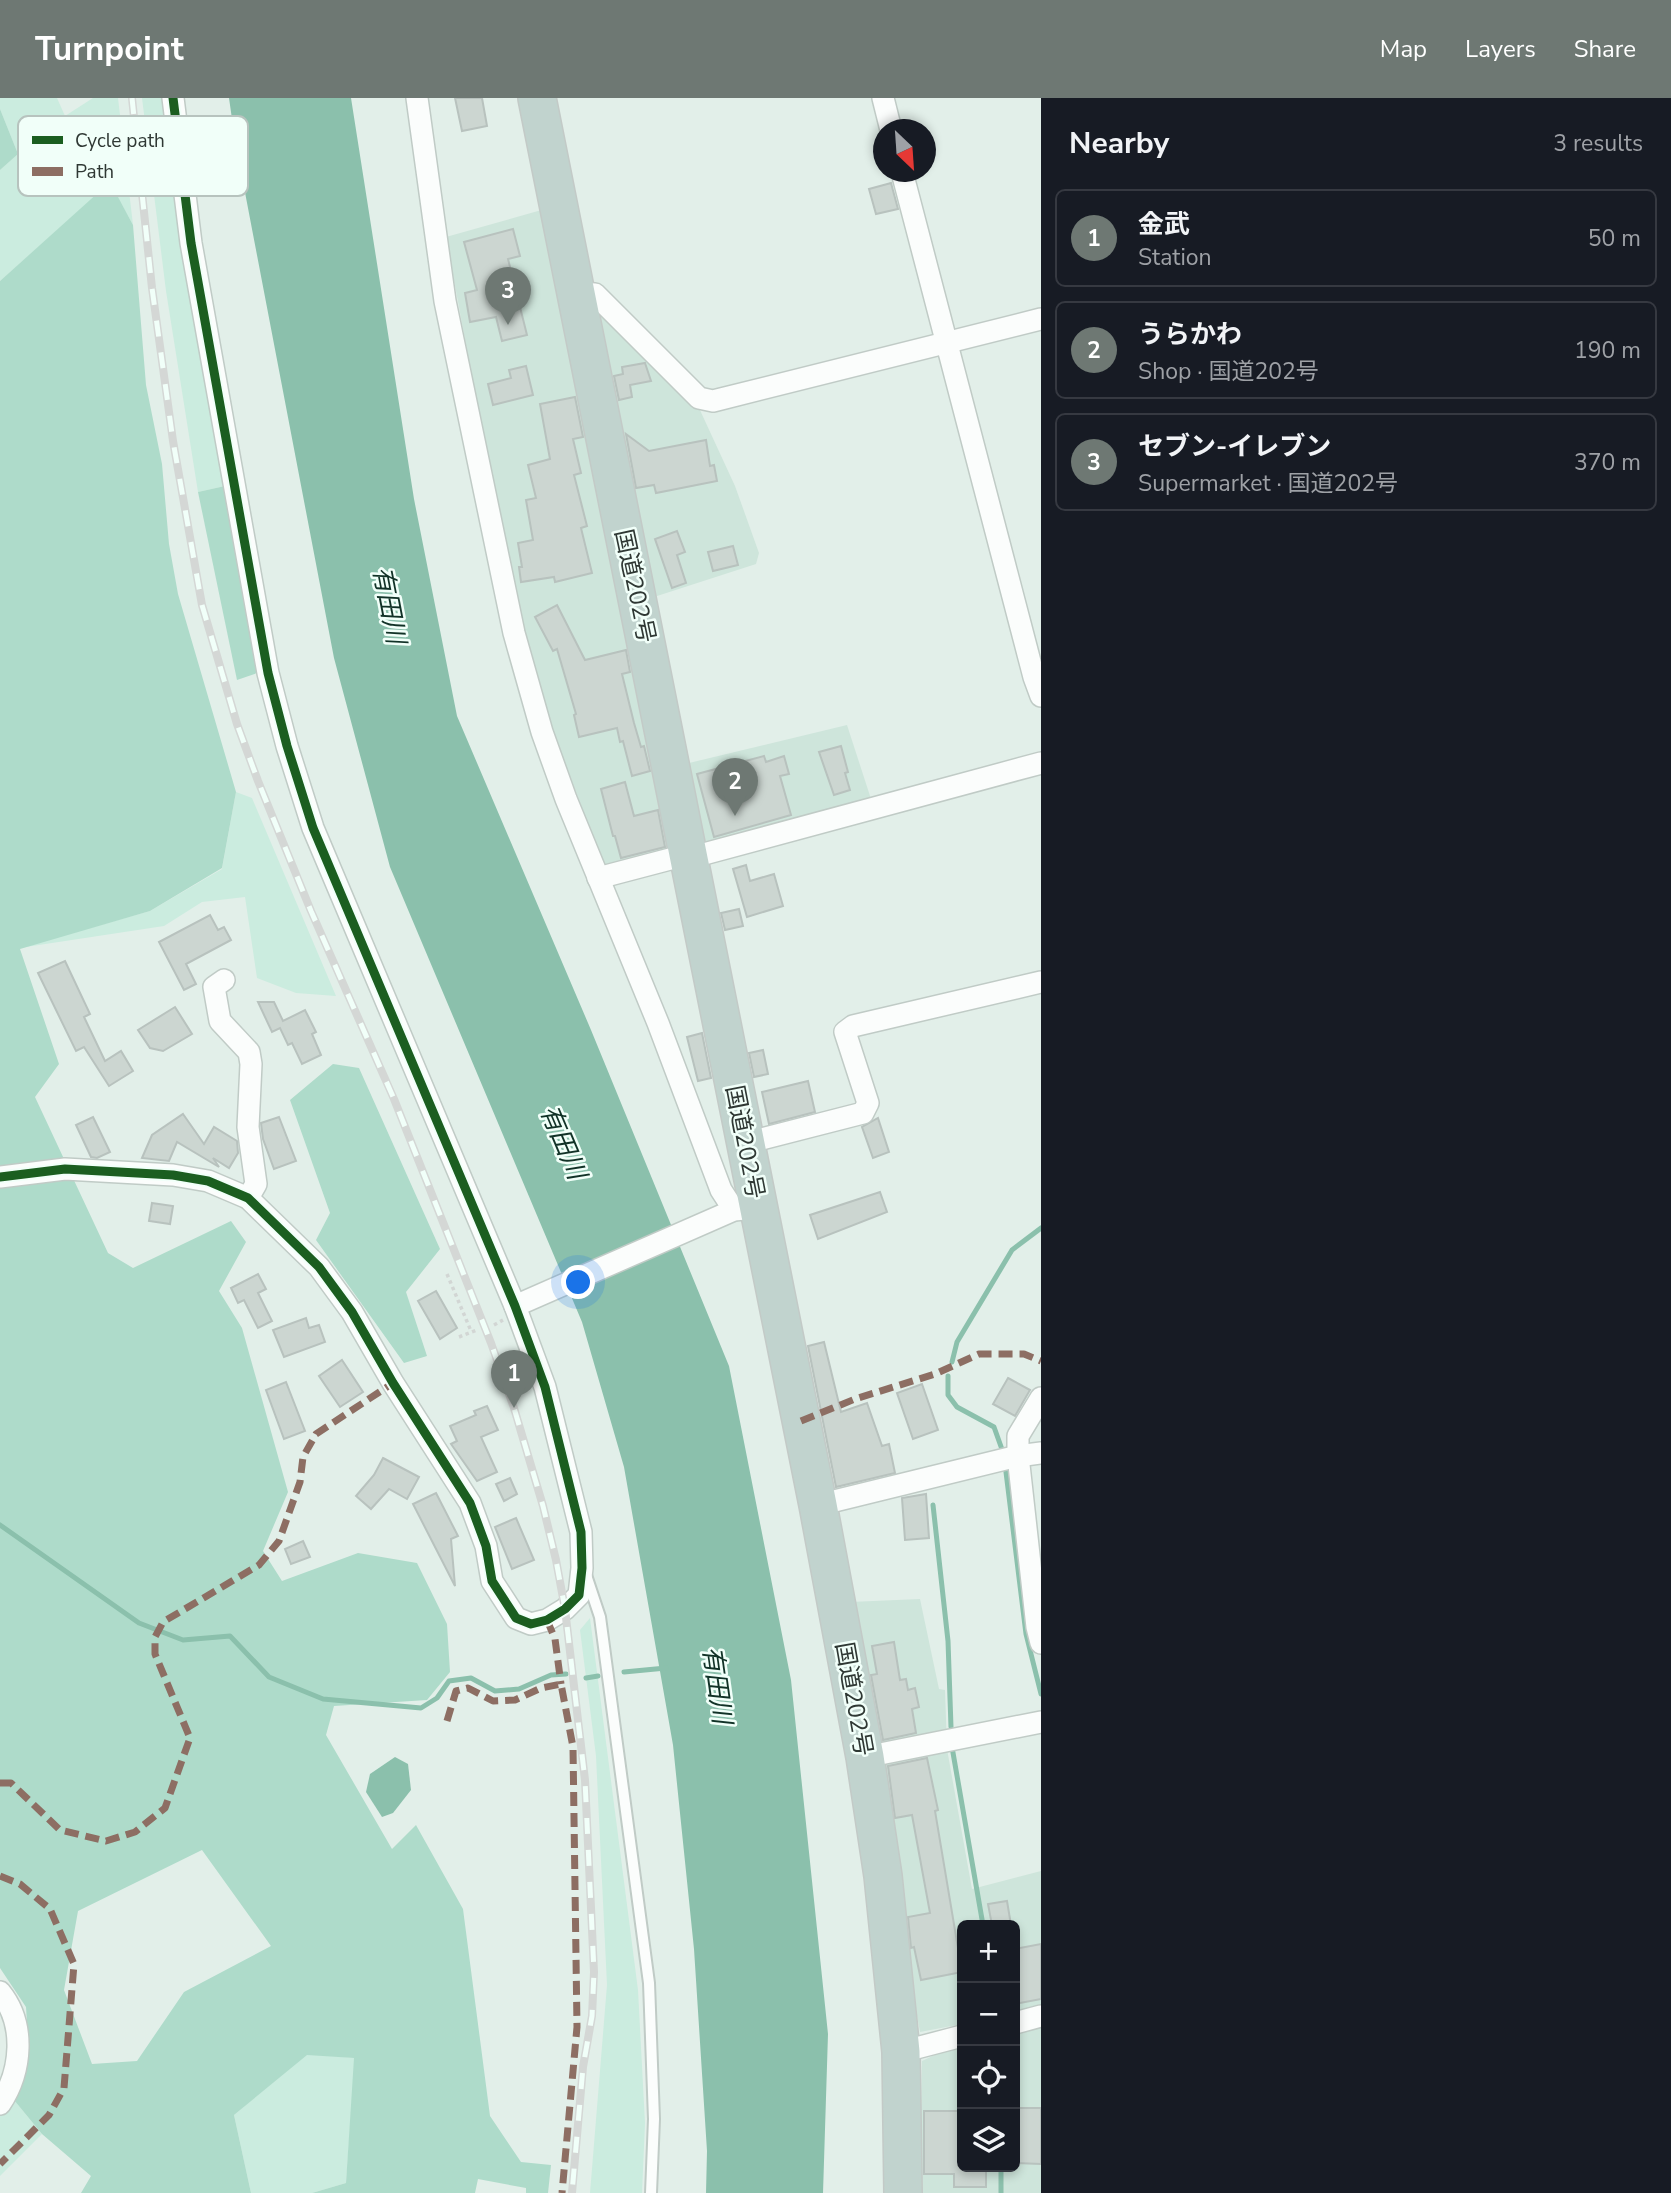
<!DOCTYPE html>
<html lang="en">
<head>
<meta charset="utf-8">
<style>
  body { margin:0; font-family:"Nunito Sans","Noto Sans JP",sans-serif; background:#20242c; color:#f1f3f6 }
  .controls { position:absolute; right:21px; bottom:21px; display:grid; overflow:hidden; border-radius:10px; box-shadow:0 4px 10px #0003 }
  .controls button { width:63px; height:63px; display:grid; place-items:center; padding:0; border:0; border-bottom:2px solid #363941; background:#171b24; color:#f1f3f6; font:35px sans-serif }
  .compass { position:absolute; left:873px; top:21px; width:63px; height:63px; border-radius:50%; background:#171b24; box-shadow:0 4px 10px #0003; rotate:155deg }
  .you { position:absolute; left:579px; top:1185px; width:24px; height:24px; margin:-18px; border:5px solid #fff; border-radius:50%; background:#1a73e8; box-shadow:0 0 0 10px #1a73e833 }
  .badge { display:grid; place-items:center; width:46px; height:46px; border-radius:50%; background:#6e7873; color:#fff; font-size:23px; font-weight:700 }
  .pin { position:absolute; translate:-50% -58px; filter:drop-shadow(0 2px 4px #0008) }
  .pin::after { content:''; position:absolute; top:37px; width:24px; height:21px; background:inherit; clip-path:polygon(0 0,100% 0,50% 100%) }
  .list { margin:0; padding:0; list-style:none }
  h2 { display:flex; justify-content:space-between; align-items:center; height:91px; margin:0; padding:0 28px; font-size:30px }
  h2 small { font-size:23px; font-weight:400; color:#9ea1a6 }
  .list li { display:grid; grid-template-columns:46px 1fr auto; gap:21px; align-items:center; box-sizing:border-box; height:98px; margin:0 14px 14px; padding:0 14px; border:2px solid #363941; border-radius:10px }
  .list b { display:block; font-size:26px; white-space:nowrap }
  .list p { margin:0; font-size:23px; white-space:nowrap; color:#9ea1a6 }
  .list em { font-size:23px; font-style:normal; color:#9ea1a6 }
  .icon { flex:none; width:38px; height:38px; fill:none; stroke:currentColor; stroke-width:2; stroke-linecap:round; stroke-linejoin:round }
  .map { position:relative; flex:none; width:1041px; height:2095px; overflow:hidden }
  header { display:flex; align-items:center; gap:42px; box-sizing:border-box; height:98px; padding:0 35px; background:#6e7873; color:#fff }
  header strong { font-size:33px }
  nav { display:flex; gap:38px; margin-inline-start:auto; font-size:24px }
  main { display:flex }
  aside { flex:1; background:#171b24 }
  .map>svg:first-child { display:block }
</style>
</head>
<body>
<header>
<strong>Turnpoint</strong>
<nav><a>Map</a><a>Layers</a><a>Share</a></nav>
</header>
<main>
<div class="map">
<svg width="1041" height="2095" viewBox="0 0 1041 2095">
  <rect width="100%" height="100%" fill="#e2efe9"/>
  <g fill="#cee5db">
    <path d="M 545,111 L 675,755 L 605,770 L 556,642 L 512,495 L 446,139 Z"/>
    <path d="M 588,203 L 699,310 L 735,388 L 759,455 L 756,466 L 654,499 Z"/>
    <path d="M 847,627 L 871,701 L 698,749 L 689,665 Z"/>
    <path d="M 920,1501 L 939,1591 L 945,1592 L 947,1651 L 972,1791 L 1041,1773 L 1041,1909 L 1015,1916 L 1015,1827 L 962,1827 L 962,1926 L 920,1934 L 900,1827 L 850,1504 Z"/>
    <path d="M 1041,1926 L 1041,2095 L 920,2095 L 922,1963 L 943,1953 L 962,1947 L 962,2069 L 1015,2069 L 1015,1933 Z"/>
  </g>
  <g fill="#cbecdf">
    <path d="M 0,0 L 57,0 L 65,18 L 93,0 L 118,0 L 133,127 L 110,85 L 0,183 L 0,72 L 18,56 L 0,11 Z"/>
    <path d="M 142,0 L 163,0 L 184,166 L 225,388 L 198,394 L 166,193 Z"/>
    <path d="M 236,694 L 252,700 L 336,898 L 296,895 L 257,880 L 245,799 L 202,804 L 164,828 L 19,850 L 150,813 L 222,771 Z"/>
    <path d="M 590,1520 L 638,1892 L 645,2025 L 642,2095 L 590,2095 L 607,1887 L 596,1658 L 580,1532 Z"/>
    <path d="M 307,1956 L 355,1960 L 346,2085 L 312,2095 L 251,2095 L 234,2017 Z"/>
    <path d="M 14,2002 L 42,2036 L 0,2078 L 0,2015 Z"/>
  </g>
  <g fill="#aedbca" fill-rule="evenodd">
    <path d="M 0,11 L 18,56 L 0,72 Z"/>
    <path d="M 110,84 L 133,127 L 146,287 L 162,366 L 169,446 L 178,496 L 236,694 L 222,770 L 150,813 L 20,851 L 59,966 L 35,999 L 108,1155 L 133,1170 L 231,1123 L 246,1144 L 219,1193 L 242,1230 L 288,1394 L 263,1453 L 282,1483 L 358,1455 L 417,1465 L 447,1526 L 450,1574 L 427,1602 L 334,1608 L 326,1637 L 392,1751 L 416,1727 L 463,1811 L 490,2018 L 521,2064 L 551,2067 L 548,2095 L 526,2095 L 526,2090 L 478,2081 L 475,2095 L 312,2095 L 346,2085 L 354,1960 L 307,1957 L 234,2017 L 251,2095 L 81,2095 L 91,2078 L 42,2036 L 14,2002 L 29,1956 L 26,1909 L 0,1870 L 0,183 ZM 202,1752 L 271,1848 L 184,1894 L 137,1963 L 92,1966 L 64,1892 L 78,1813 Z"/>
    <path d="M 225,388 L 260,574 L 237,582 L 198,394 Z"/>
    <path d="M 333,966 L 359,970 L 440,1151 L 406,1194 L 427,1258 L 404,1265 L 316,1142 L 330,1115 L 290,1002 Z"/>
  </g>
  <g fill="#8bc0ac">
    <path d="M 229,0 L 351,0 L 414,401 L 457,618 L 591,932 L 729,1268 L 791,1582 L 828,1936 L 823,2095 L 706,2095 L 707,2053 L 694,1851 L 673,1647 L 624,1369 L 582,1224 L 390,769 L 334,560 L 235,42 Z"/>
    <path d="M 395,1659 L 408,1666 L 411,1692 L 393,1715 L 382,1719 L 366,1694 L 370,1676 Z"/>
  </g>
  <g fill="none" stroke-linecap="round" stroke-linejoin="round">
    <g stroke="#8bc0ac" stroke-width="5">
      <path d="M 952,1264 L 957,1244 L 1012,1152 L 1041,1130"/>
      <path d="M 948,1278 L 948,1297 L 957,1309 L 994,1329 L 1004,1357"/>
      <path d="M 1005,1366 L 1026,1536 L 1041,1596"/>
      <path d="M 933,1407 L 948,1543 L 951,1629"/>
      <path d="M 0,1427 L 139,1525 L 183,1542 L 230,1538 L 269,1579 L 323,1601 L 421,1610 L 437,1600 L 449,1583 L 471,1580 L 495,1593 L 519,1591 L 551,1577 L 566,1576"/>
      <path d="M 624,1574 L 666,1570"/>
      <path d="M 586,1580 L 598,1578"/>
      <path d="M 952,1649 L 983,1827"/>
      <path d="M 1001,2095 L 1001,2069"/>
    </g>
  </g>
  <g fill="#ccd6d1" stroke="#b8c2be" stroke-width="2">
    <path d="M 455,0 L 482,0 L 487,28 L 462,33 Z"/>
    <path d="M 891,85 L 898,111 L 876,116 L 869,91 Z"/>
    <path d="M 513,131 L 520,158 L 508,161 L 527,237 L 502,243 L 496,219 L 470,224 L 465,195 L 477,192 L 464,144 Z"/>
    <path d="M 645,265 L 651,283 L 630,287 L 632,299 L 619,302 L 614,278 L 623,276 L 622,269 Z"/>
    <path d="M 526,268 L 533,297 L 493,307 L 488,286 L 511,280 L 509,272 Z"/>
    <path d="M 575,299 L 583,339 L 573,341 L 581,375 L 574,377 L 587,428 L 581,430 L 592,475 L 555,484 L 554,479 L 521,484 L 519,469 L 522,469 L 518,445 L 533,442 L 526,402 L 536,400 L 528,367 L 550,361 L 540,306 Z"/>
    <path d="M 626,336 L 649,353 L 706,342 L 710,368 L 714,367 L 717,383 L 656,395 L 654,387 L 636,390 Z"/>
    <path d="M 677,433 L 685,454 L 677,457 L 686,485 L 672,490 L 655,441 Z"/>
    <path d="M 733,448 L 738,467 L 713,473 L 708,454 Z"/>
    <path d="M 557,507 L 585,562 L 626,552 L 630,574 L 622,576 L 634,625 L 641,649 L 644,648 L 650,673 L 632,678 L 623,643 L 620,644 L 617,630 L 579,639 L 574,617 L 576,616 L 557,551 L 553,553 L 535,519 Z"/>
    <path d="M 841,648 L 848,674 L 845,675 L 850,692 L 834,697 L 819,654 Z"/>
    <path d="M 764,658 L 766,664 L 784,658 L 789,676 L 780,678 L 791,717 L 714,739 L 697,676 Z"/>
    <path d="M 625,684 L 634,718 L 658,712 L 665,749 L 621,760 L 615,738 L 613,738 L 601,691 Z"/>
    <path d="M 746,767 L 750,783 L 774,776 L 783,808 L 747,819 L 733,771 Z"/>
    <path d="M 739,811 L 743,828 L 725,832 L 721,815 Z"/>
    <path d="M 210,817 L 218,832 L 224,829 L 231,842 L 186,866 L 196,886 L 184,892 L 159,844 Z"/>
    <path d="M 65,863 L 90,916 L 84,919 L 105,963 L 121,953 L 133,973 L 109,988 L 84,949 L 76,953 L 38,875 Z"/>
    <path d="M 258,904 L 274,904 L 283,923 L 305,912 L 316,934 L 312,936 L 321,957 L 302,966 L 292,945 L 288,947 L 280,930 L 272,934 Z"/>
    <path d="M 175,909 L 192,936 L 163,953 L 150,950 L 138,932 Z"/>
    <path d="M 702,935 L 711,980 L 698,983 L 687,939 Z"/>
    <path d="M 763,952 L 768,976 L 754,979 L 749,955 Z"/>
    <path d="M 808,983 L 815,1014 L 769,1026 L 762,994 Z"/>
    <path d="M 183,1016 L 204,1046 L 214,1029 L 237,1043 L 238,1055 L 229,1070 L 213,1060 L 219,1069 L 177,1044 L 169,1063 L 142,1060 L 152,1037 Z"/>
    <path d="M 93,1019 L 110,1054 L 97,1060 L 91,1059 L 76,1027 Z"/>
    <path d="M 279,1019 L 296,1063 L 274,1071 L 263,1041 L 261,1025 Z"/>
    <path d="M 878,1020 L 889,1054 L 873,1060 L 862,1029 Z"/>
    <path d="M 880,1094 L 887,1114 L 818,1141 L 810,1117 Z"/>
    <path d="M 152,1105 L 173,1108 L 170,1126 L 149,1123 Z"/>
    <path d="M 258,1176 L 266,1191 L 258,1195 L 272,1223 L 258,1230 L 244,1202 L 238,1205 L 231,1190 Z"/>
    <path d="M 436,1193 L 457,1230 L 440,1241 L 418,1203 Z"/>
    <path d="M 306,1220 L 309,1230 L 319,1227 L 325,1244 L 284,1259 L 273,1232 Z"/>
    <path d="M 824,1244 L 841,1314 L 867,1305 L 882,1348 L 889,1346 L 895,1375 L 836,1389 L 808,1248 Z"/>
    <path d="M 342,1262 L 363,1294 L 340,1309 L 319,1278 Z"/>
    <path d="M 1008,1280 L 1030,1292 L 1015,1318 L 993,1306 Z"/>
    <path d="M 286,1284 L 305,1333 L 284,1341 L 266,1292 Z"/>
    <path d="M 922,1286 L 938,1332 L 913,1341 L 897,1295 Z"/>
    <path d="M 487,1308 L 498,1332 L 481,1339 L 497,1374 L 477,1383 L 451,1346 L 457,1343 L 450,1328 L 476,1317 L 474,1313 Z"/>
    <path d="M 383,1360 L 419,1379 L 407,1401 L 389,1391 L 371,1411 L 356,1398 L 374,1377 Z"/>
    <path d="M 510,1380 L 517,1396 L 504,1403 L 496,1386 Z"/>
    <path d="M 436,1395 L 458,1438 L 451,1441 L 455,1488 L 413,1406 Z"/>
    <path d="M 926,1396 L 929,1440 L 905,1442 L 902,1400 Z"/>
    <path d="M 516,1420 L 534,1462 L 512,1471 L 495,1429 Z"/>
    <path d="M 303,1443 L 310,1459 L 291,1466 L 285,1451 Z"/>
    <path d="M 894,1544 L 900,1582 L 906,1581 L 908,1592 L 915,1590 L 919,1609 L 912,1611 L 916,1635 L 883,1642 L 871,1577 L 877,1576 L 872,1548 Z"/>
    <path d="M 927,1660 L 938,1712 L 935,1713 L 962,1874 L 921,1882 L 914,1849 L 911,1850 L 908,1819 L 930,1815 L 912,1717 L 895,1720 L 888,1668 Z"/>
    <path d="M 1007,1803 L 1011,1827 L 992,1827 L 988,1806 Z"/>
    <path d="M 1041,1846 L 1041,1901 L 1015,1906 L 1015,1851 Z"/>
    <path d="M 1015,2010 L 1041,2010 L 1041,2066 L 1015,2065 Z"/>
    <path d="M 924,2013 L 962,2013 L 962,2069 L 986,2069 L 986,2089 L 954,2089 L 954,2076 L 924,2076 Z"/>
  </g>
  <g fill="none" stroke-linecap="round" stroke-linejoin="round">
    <g stroke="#c0cbc6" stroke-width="14">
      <path id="lane" d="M 586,1477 L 600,1519 L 649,1885 L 654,2021 L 651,2095"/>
    </g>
    <g stroke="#c0cbc6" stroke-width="24">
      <g id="street">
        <path d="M 417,0 L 445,203 L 514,535 L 542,634 L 566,701 L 658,925 L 721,1092 L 734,1112"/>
        <path d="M 883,0 L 891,32"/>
        <path d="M 902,74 L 1034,579 L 1041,598"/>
        <path d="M 576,195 L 595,196 L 699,300 L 713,303 L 1041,221"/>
        <path d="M 598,780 L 674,760 L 689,760 L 1041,665"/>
        <path d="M 224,882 L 214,889 L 220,923 L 249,954 L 251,966 L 248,1029 L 256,1086 L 248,1100"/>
        <path d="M 746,1045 L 863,1015 L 868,1005 L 845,934 L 853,928 L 1041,884"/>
        <path d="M 0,1079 L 65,1071 L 173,1077 L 208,1083 L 248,1100 L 319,1169 L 352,1214 L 393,1285 L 470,1405 L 486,1448 L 492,1483 L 516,1520 L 531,1526 L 547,1522 L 565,1511 L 579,1497 L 582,1470 L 581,1434 L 545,1289 L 515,1208 L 313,730 L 287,648 L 268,575 L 191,145 L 173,0"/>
        <path d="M 515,1208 L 734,1112 L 745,1111"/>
        <path d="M 1041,1300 L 1018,1338 L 1018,1358 L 1037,1529 L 1041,1545"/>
        <path d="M 818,1407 L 1018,1358 L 1041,1355"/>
        <path d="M 865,1659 L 1041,1624"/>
        <path d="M 0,1894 C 26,1926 22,1973 0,2006"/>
        <path d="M 1015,1925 L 1041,1918"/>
        <path d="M 901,1954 L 962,1938"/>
      </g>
    </g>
    <g stroke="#c3cac7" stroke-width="40">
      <path id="highway" d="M 537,0 L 818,1407 L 865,1659 L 883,1778 L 901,1954 L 903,2095"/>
    </g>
    <g stroke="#d2d6d4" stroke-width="3.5" stroke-dasharray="3.5 3.5" stroke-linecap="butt">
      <path d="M 447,1176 L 471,1233"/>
      <path d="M 494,1227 L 503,1222"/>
      <path d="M 459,1239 L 477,1232"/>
    </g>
    <use href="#lane" stroke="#fbfdfc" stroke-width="10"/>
    <use href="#street" stroke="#fbfdfc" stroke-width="21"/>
    <use href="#highway" stroke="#c1d3ce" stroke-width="37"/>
    <g stroke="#d4d7d5" stroke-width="8">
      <path id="rail" d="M 132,0 L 152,190 L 173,343 L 202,507 L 237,626 L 258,683 L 311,813 L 394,1001 L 491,1245 L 514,1310 L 543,1408 L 556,1462 L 565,1511 L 585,1682 L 594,1874 L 592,1918 L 583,1969 L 572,2095"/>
    </g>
    <use href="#rail" stroke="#f1fff9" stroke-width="5" stroke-dasharray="16" stroke-linecap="butt"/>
    <g stroke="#8d6e63" stroke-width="7" stroke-dasharray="14 7" stroke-linecap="butt">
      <path d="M 801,1323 L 855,1301 L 935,1276 L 979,1256 L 1024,1256 L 1041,1263"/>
      <path d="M 547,1522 L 555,1541 L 561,1586"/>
      <path d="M 447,1623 L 456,1593 L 468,1590 L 493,1603 L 515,1602 L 541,1590 L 561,1586 L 573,1649 L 577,1929 L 562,2095"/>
      <path d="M 0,1685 L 11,1685 L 60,1732 L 106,1743 L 135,1734 L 165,1710 L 190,1640 L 155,1556 L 155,1539 L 163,1524 L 259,1467 L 279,1443 L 300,1384 L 303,1359 L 316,1336 L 393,1285"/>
      <path d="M 0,1778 L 20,1786 L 50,1811 L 74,1866 L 64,1990 L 49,2017 L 0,2066"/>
    </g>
    <g stroke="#f1fff9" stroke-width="13">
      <path id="cycleway" d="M 0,1079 L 65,1071 L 173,1077 L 208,1083 L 248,1100 L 319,1169 L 352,1214 L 393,1285 L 470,1405 L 486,1448 L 492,1483 L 516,1520 L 531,1526 L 547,1522 L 565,1511 L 579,1497 L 582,1470 L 581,1434 L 545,1289 L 515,1208 L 313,730 L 287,648 L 268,575 L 191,145 L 173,0"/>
    </g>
    <use href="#cycleway" stroke="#1b5e20" stroke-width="9"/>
  </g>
  <g text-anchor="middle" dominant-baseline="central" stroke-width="5" stroke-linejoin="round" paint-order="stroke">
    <g font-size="24" fill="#2f3834" stroke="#f1fff9">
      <text transform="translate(635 488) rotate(78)">国道202号</text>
      <text transform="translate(745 1044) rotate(79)">国道202号</text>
      <text transform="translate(854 1601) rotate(80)">国道202号</text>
    </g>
    <g font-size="26" font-style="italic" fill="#113227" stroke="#f1fff9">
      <text transform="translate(389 507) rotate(79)">有田川</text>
      <text transform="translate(563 1044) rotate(67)">有田川</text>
      <text transform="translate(717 1587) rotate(82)">有田川</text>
    </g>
  </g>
  <rect x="18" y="18" width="230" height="80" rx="10" fill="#f1fff9" stroke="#b7c3be" stroke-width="2"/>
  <rect x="32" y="38" width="31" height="8" fill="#1b5e20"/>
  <rect x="32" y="69" width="31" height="9" fill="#8d6e63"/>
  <g font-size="19" fill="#2f3834">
    <text x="75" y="49">Cycle path</text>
    <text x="75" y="80">Path</text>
  </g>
</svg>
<div class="controls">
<button>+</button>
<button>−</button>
<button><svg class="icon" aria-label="locate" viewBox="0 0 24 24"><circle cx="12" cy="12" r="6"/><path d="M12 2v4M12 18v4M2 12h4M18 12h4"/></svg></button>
<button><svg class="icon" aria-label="layers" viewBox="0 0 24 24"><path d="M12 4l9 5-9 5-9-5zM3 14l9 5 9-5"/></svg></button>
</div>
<svg class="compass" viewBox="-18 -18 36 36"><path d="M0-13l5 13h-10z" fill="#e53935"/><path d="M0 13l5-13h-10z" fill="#9ea1a6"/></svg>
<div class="you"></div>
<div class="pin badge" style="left:514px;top:1310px">1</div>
<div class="pin badge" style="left:735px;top:718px">2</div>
<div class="pin badge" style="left:508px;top:227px">3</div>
</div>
<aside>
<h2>Nearby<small>3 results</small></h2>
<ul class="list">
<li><span class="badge">1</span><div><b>金武</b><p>Station</p></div><em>50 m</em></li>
<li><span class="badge">2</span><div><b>うらかわ</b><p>Shop · 国道202号</p></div><em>190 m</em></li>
<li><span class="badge">3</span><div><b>セブン-イレブン</b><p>Supermarket · 国道202号</p></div><em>370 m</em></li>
</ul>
</aside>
</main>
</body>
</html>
